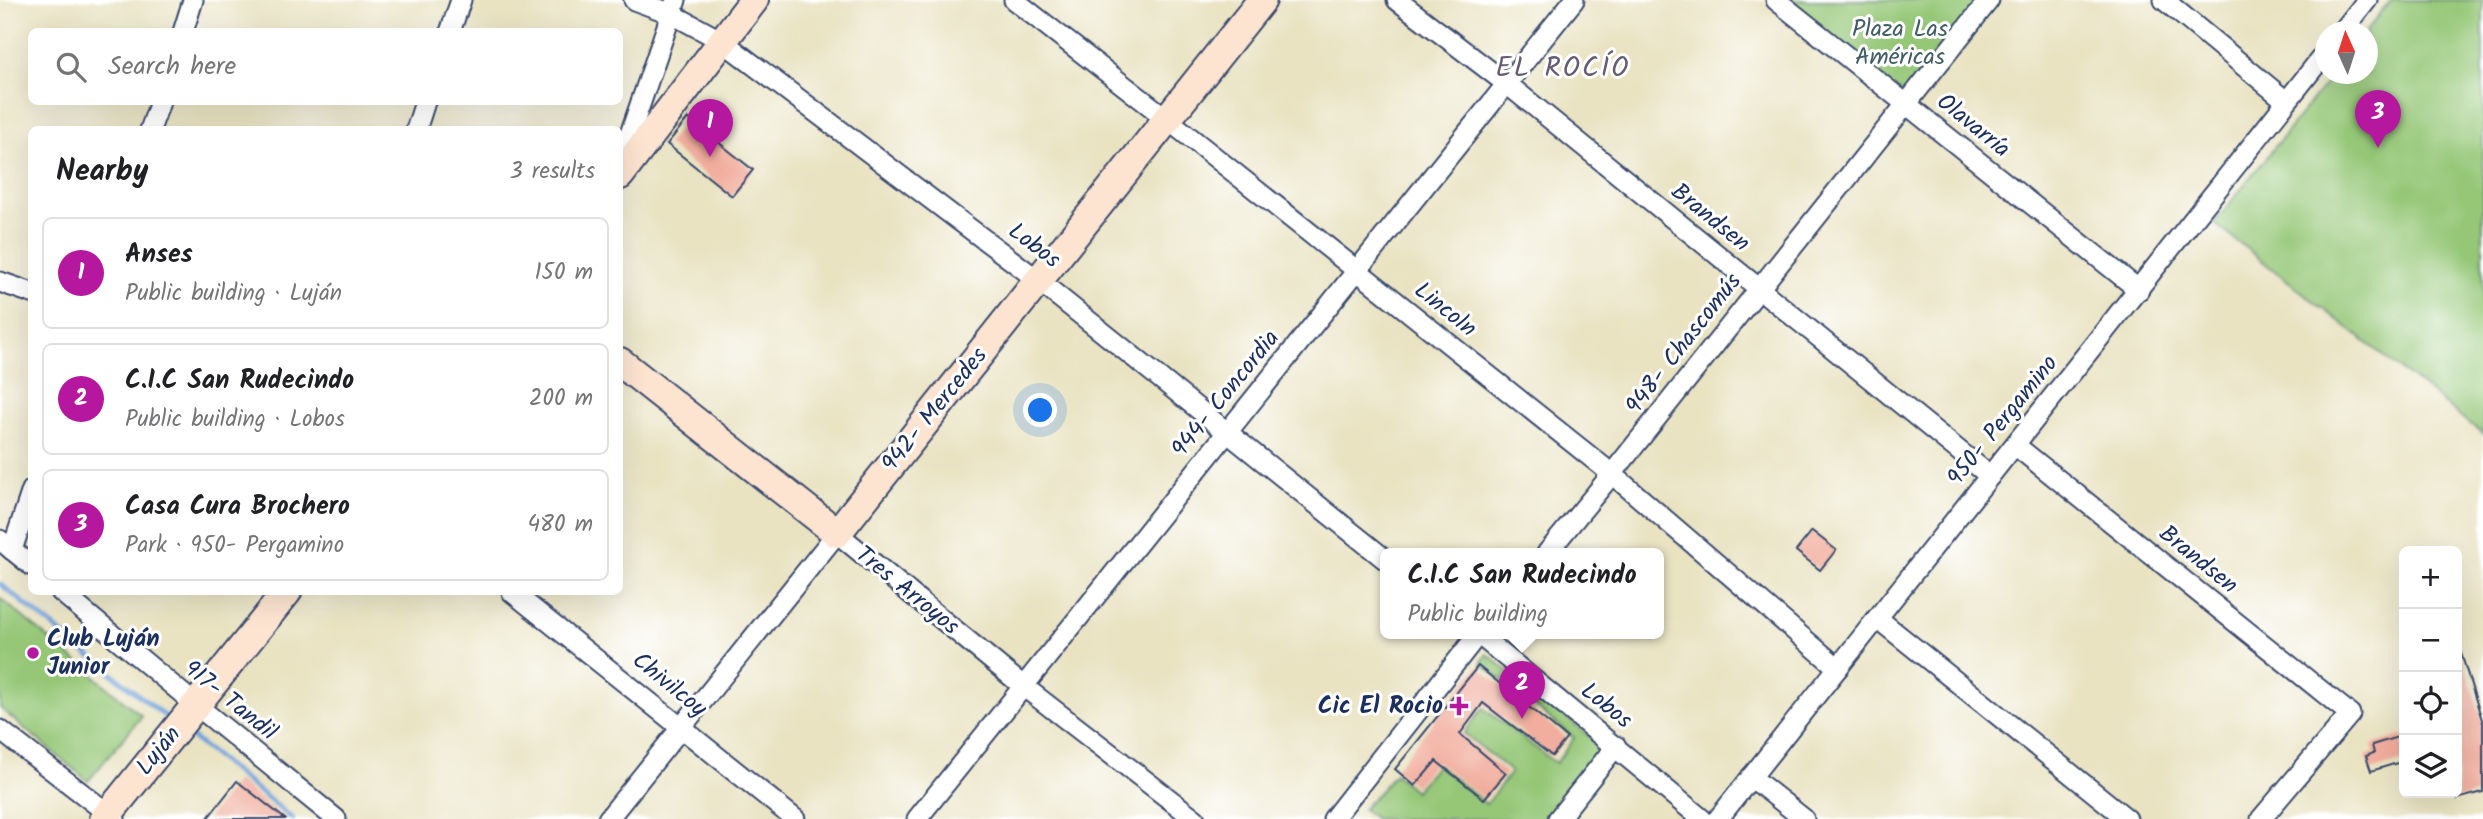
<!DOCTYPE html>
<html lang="en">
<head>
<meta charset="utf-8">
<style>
  body { margin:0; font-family:Kalam,sans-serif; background:#f2f2f2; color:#202124 }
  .controls { position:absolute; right:21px; bottom:21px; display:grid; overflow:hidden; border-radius:10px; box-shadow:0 7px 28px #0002 }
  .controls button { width:63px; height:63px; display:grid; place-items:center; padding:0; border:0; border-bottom:2px solid #e0e0e0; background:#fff; color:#202124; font:35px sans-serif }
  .compass { position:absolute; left:2315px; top:21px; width:63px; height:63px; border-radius:50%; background:#fff; box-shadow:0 7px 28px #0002; rotate:357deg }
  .you { position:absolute; left:1041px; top:411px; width:24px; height:24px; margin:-18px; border:5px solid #fff; border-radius:50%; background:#1a73e8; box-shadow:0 0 0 10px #1a73e833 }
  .badge { display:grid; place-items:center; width:46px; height:46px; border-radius:50%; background:#b5179e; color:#fff; font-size:23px; font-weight:700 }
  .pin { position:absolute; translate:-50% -58px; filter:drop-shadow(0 2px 4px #0008) }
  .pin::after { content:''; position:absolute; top:37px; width:24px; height:21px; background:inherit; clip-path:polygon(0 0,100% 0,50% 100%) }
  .popup { position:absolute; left:1380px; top:548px; width:284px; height:91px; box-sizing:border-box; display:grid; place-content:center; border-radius:10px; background:#fff; filter:drop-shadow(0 2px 5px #0005); font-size:23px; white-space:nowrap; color:#757577 }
  .popup b { font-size:26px; color:#202124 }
  .popup::after { content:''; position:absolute; left:50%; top:100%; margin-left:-14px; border:14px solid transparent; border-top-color:#fff }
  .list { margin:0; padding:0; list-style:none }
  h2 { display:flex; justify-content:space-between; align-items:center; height:91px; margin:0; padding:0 28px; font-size:30px }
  h2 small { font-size:23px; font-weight:400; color:#757577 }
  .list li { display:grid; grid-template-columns:46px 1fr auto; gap:21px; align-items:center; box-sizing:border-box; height:112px; margin:0 14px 14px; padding:0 14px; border:2px solid #e0e0e0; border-radius:10px }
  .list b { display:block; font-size:26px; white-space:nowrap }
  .list p { margin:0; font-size:23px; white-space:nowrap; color:#757577 }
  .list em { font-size:23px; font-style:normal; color:#757577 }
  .icon { flex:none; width:38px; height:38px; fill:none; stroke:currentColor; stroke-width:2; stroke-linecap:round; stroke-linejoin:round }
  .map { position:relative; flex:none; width:2483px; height:819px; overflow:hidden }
  .search { position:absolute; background:#fff; box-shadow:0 7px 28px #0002; left:28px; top:28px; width:595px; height:77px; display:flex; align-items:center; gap:18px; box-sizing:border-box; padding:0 24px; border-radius:10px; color:#757577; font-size:26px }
  .panel { position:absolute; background:#fff; box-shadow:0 7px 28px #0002; left:28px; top:126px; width:595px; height:469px; border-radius:10px }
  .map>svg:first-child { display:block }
</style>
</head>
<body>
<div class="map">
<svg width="2483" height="819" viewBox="0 0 2483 819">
  <rect width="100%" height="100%" fill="#fff"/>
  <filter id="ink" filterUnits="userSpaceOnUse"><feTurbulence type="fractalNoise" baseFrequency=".0143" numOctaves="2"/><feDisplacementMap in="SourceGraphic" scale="14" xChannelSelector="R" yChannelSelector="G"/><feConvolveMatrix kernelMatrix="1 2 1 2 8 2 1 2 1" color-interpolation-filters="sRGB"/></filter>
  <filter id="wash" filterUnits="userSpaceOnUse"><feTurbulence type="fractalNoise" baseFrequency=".00686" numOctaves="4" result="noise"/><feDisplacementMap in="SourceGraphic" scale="28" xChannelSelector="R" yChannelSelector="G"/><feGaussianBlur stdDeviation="1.57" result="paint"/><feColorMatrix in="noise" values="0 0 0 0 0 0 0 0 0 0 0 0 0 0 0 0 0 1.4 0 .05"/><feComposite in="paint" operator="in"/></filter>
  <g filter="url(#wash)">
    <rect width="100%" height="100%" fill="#e9e3c2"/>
    <g fill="#95c777" stroke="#587b6a" stroke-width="2">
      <path d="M 1776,0 L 1989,0 L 1907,104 Z"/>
      <path d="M 2391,0 L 2483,0 L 2483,434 L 2214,223 L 2333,74 L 2368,74 L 2366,31 Z"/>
      <path d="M 0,598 L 142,716 L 88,781 L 0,708 Z"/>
      <path d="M 1487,654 L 1604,748 L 1546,819 L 1375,819 L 1363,809 L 1395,774 L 1415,791 L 1437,765 L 1486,804 L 1511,772 L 1464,733 L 1483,708 L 1556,763 L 1574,738 L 1481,663 Z"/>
    </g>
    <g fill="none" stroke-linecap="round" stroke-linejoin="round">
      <g stroke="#70a0da" stroke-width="5">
        <path d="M 0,584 L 171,721"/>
        <path d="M 184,731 L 293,819"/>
      </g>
    </g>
    <g id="blocks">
      <g fill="#f1ad9d">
        <path d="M 688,118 L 753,170 L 732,196 L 667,144 Z"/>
        <path d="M 1812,531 L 1836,550 L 1820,570 L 1796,551 Z"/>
        <path d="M 2457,650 L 2460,650 L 2483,723 L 2483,792 L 2457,799 Z"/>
        <path d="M 1478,666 L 1567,738 L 1552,756 L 1483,703 L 1460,734 L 1506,773 L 1484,799 L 1436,761 L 1415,786 L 1395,769 Z"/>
        <path d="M 2404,735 L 2404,761 L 2371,771 L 2366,756 L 2374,753 L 2372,745 Z"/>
        <path d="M 237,781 L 285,819 L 207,819 Z"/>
      </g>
    </g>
  </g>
  <g filter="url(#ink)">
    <use href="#blocks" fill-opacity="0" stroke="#3a4a6d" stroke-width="2"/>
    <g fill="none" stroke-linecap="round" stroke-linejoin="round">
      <g stroke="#3a4a6d" stroke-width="23">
        <g id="minor">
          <path d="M 634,0 L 672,14 L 722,41 L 1039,281 L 1386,560"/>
          <path d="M 1014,0 L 1167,119 L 1612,474 L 1838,668"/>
          <path d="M 1397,0 L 1507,84 L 1990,476"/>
          <path d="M 1776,0 L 2139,290"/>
          <path d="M 2164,0 L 2286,101"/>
          <path d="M 183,32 L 193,0"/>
          <path d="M 450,32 L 461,0"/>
          <path d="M 2342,32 L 2367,0"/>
          <path d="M 150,130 L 160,102"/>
          <path d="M 416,130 L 425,102"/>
          <path d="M 620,163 L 676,0"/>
          <path d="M 0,282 L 32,293"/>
          <path d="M 2015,445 L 2350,714 L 2261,819"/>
          <path d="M 0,540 L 32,566"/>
          <path d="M 12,550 L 32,490"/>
          <path d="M 1547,553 L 1612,474 L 1989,0"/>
          <path d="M 61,592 L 196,705 L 336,819"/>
          <path d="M 512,592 L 795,819"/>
          <path d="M 1877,618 L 2127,819"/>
          <path d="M 1477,633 L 1702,819"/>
          <path d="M 0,730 L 115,819"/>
          <path d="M 1751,777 L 1804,819"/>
          <path d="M 608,819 L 837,533 L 1023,686 L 1195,819"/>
          <path d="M 917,819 L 1574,0"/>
          <path d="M 1333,819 L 1479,633"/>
          <path d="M 1558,819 L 1616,746"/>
          <path d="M 1718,819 L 2326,52"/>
        </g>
      </g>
      <g stroke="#3a4a6d" stroke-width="32">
        <g id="secondary">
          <path d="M 620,175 L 754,0"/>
          <path d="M 620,362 L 837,533 L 1262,0"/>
          <path d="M 104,819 L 287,592"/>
        </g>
      </g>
      <use href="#minor" stroke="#fff" stroke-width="19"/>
      <use href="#secondary" stroke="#fde4d1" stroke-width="28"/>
    </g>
  </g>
  <g fill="#b5179e" stroke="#fff" stroke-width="2.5">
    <circle cx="33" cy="653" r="7"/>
    <path d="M1455.5 695.5h7v7h7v7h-7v7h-7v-7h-7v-7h7z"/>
  </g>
  <g text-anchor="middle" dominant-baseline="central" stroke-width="6" stroke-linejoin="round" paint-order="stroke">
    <g font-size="24" fill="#405d66" stroke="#fff">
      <text x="1900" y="29">Plaza Las<tspan x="1900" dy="28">Américas</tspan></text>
    </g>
    <g font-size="24" fill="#1b2f5e" stroke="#fff">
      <text transform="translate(1973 126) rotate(39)">Olavarría</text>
      <text transform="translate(1710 218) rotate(39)">Brandsen</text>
      <text transform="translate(1034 246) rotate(37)">Lobos</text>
      <text transform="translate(1445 310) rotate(39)">Lincoln</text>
      <text transform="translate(1684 344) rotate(-52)">948- Chascomús</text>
      <text transform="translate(1226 394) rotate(-51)">944- Concordia</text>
      <text transform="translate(935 410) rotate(-51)">942- Mercedes</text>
      <text transform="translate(2003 421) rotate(-51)">950- Pergamino</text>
      <text transform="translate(2198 560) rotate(39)">Brandsen</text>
      <text transform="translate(907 591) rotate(39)">Tres Arroyos</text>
      <text transform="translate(669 685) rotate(39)">Chivilcoy</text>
      <text transform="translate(230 701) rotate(39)">917- Tandil</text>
      <text transform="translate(1606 706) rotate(39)">Lobos</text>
      <text transform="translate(159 751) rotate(-51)">Luján</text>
    </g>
    <g font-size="24" font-weight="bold" fill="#1b2f5e" stroke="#fff" text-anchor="start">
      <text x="47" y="639">Club Luján<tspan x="47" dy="28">Junior</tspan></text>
      <text x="1443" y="706" text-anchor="end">Cic El Rocio</text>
    </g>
    <g font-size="28" letter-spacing="2" fill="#665b74" stroke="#fff">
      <text x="1563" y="68">EL ROCÍO</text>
    </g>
  </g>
</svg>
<div class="controls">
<button>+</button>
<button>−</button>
<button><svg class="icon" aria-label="locate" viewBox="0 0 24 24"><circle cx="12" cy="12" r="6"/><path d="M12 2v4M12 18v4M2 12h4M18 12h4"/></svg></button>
<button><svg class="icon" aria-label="layers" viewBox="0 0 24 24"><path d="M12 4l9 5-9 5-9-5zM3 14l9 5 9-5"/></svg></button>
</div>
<svg class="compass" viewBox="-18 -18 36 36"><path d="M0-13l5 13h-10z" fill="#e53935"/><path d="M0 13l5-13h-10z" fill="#757577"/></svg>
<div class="you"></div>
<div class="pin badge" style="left:710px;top:157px">1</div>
<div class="pin badge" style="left:1522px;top:719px">2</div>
<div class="popup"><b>C.I.C San Rudecindo</b>Public building</div>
<div class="pin badge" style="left:2378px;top:148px">3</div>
<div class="search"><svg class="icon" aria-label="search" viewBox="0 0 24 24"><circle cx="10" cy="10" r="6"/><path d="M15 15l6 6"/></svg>Search here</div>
<section class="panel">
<h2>Nearby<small>3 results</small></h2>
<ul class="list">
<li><span class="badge">1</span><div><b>Anses</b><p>Public building · Luján</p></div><em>150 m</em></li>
<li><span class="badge">2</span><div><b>C.I.C San Rudecindo</b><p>Public building · Lobos</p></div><em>200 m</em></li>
<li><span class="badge">3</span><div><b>Casa Cura Brochero</b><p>Park · 950- Pergamino</p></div><em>480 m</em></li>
</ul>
</section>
</div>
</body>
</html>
